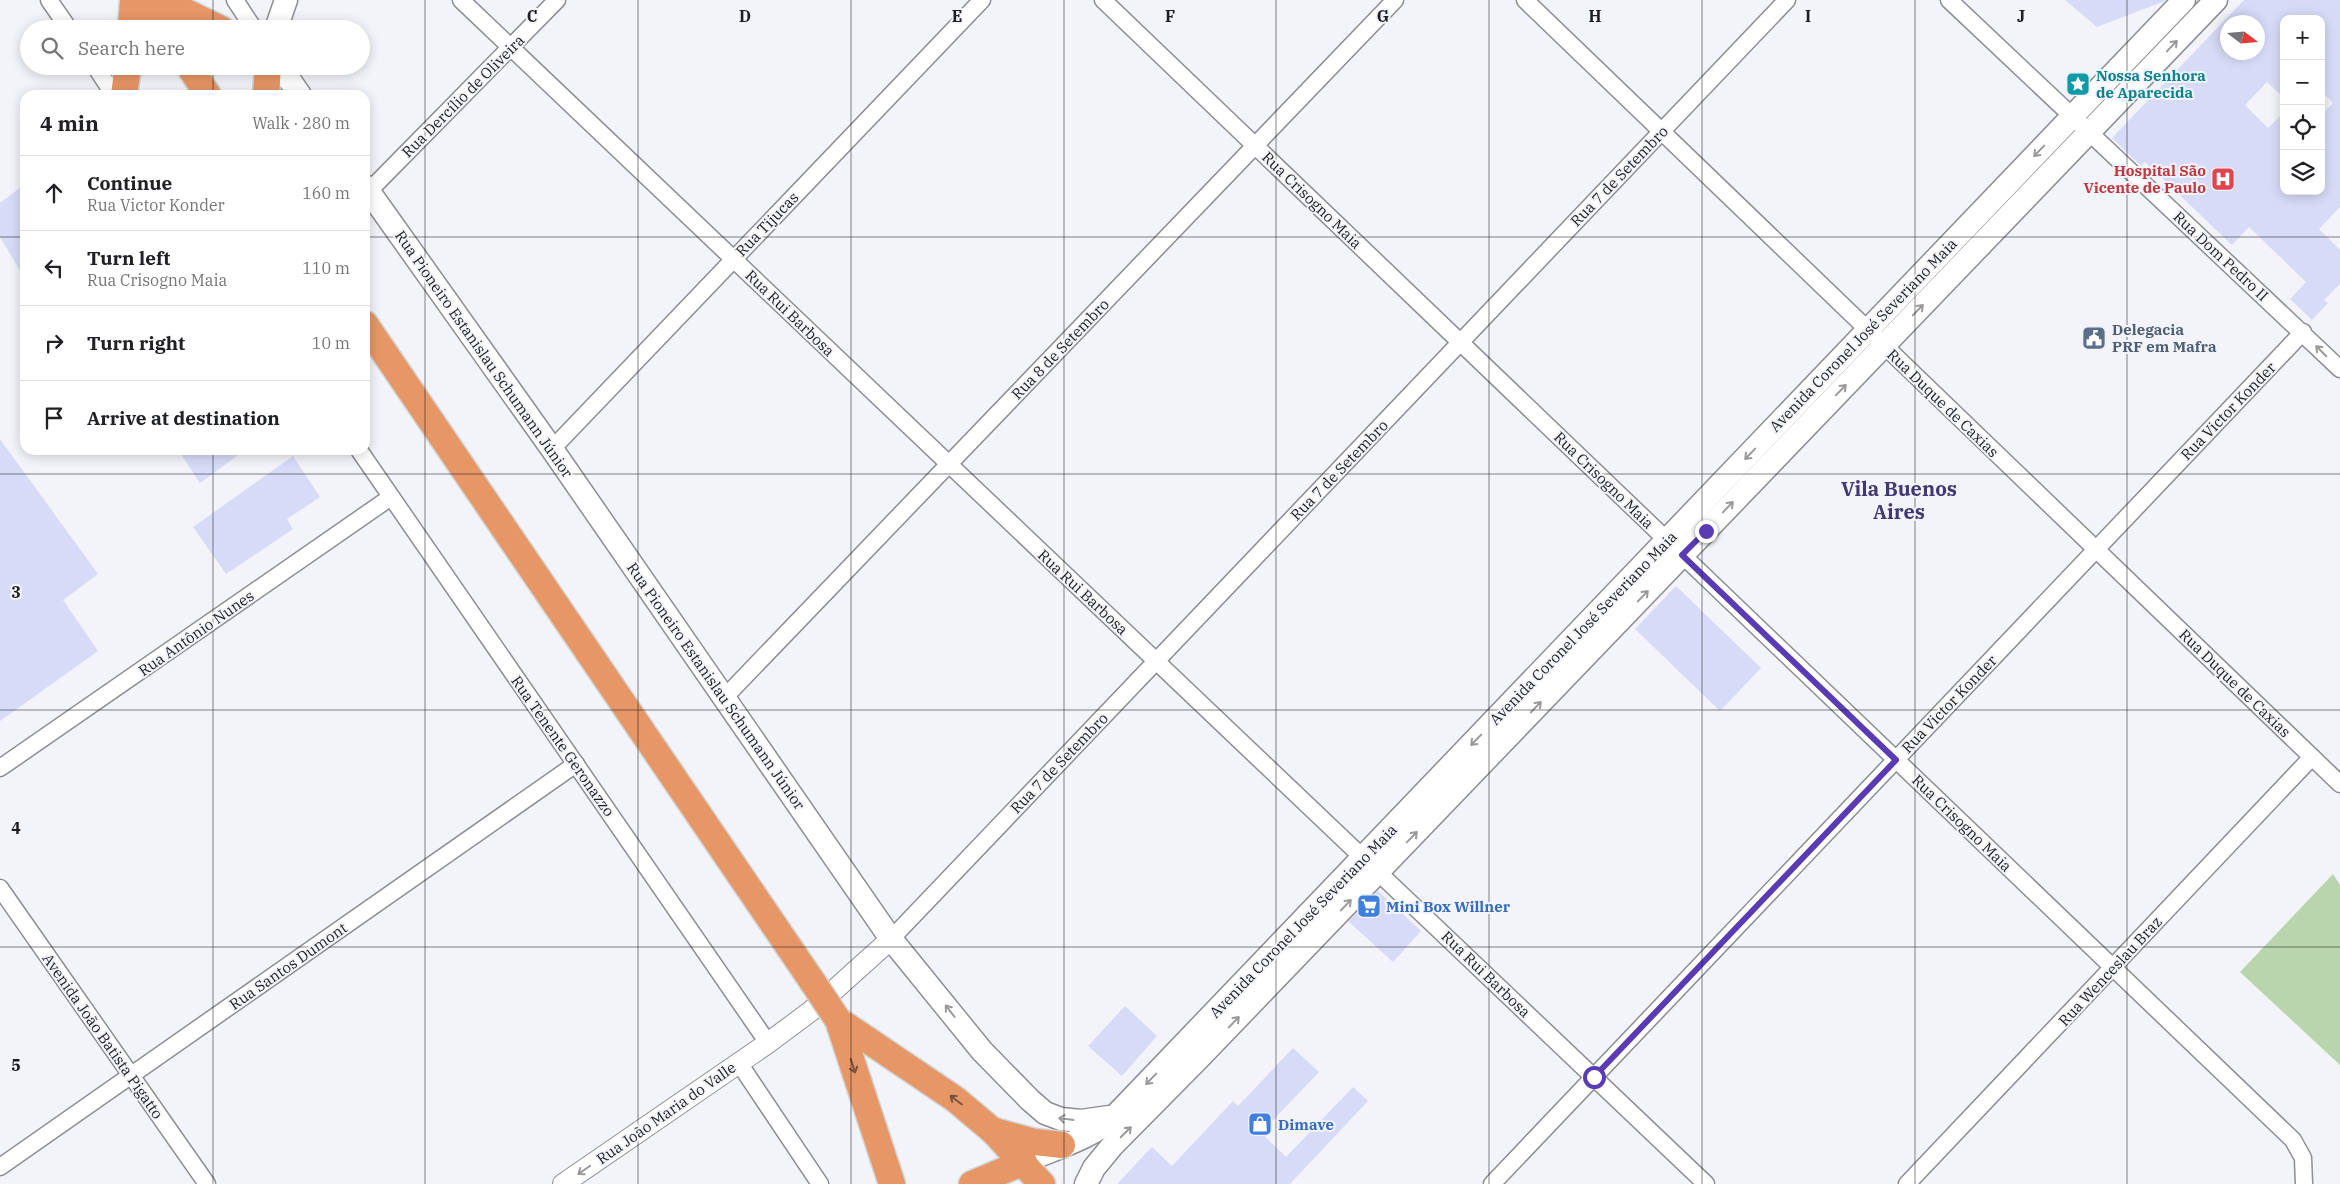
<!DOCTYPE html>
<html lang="en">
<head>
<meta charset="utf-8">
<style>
  body { margin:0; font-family:"IBM Plex Serif",serif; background:#f6f6f6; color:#202124 }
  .controls { position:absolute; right:15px; top:15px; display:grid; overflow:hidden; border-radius:10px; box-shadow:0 2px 12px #0003 }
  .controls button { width:45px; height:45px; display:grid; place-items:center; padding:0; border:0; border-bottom:1px solid #e0e0e0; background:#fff; color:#202124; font:25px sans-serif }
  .compass { position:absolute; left:2220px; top:15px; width:45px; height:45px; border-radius:50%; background:#fff; box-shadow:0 2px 12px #0003; rotate:106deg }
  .stop { position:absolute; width:15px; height:15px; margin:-11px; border:4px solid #593cb4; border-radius:50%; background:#fff }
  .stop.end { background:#593cb4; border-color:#fff; box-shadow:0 1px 5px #0008 }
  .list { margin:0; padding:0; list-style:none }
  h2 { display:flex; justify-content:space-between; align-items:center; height:65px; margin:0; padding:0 20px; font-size:21px }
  h2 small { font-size:16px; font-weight:400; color:#757577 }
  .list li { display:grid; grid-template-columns:32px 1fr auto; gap:15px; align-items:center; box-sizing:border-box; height:75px; padding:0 20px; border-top:1px solid #e0e0e0 }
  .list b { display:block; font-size:19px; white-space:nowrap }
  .list p { margin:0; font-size:16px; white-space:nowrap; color:#757577 }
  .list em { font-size:16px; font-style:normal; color:#757577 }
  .icon { flex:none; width:28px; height:28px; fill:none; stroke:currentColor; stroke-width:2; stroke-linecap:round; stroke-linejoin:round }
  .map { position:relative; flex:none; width:2340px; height:1184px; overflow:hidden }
  .search { position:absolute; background:#fff; box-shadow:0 2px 12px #0003; left:20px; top:20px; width:350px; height:55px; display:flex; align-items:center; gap:12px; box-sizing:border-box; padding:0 18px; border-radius:28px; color:#757577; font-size:19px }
  .panel { position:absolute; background:#fff; box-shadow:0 2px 12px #0003; left:20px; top:90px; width:350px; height:365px; border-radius:15px }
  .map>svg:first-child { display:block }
</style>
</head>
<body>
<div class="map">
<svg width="2340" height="1184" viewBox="0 0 2340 1184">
  <rect width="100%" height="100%" fill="#f3f4f9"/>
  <path fill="#b9d5ad" d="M 2333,874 L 2340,885 L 2340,1065 L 2240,972 Z"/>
  <g fill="#d8dbf8" fill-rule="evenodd">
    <path d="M 2065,0 L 2165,0 L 2165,1 L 2097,27 Z"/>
    <path d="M 2244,0 L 2340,0 L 2340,207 L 2319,229 L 2340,250 L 2340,284 L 2324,300 L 2328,303 L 2312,320 L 2290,299 L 2306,282 L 2249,227 L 2232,245 L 2145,162 L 2141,166 L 2112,138 ZM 2284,19 L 2321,19 L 2321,91 L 2333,103 L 2321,115 L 2321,191 L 2284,191 L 2284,112 L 2268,128 L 2245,105 L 2267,82 L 2284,98 ZM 2228,22 L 2258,22 L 2258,52 L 2228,52 Z"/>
    <path d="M 25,184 L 25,279 L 0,237 L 0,203 Z"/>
    <path d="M 0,439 L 98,574 L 63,600 L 98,651 L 0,721 Z"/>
    <path d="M 178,450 L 245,450 L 200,483 Z"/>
    <path d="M 293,456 L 320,497 L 287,519 L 293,529 L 226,574 L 193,527 Z"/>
    <path d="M 1676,586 L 1761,668 L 1720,711 L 1635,629 Z"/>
    <path d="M 1378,891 L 1421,931 L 1393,962 L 1348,921 Z"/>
    <path d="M 1125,1006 L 1157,1036 L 1122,1076 L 1088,1046 Z"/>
    <path d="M 1293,1048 L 1319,1072 L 1261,1133 L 1286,1157 L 1353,1087 L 1368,1101 L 1290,1184 L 1117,1184 L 1152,1147 L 1172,1166 L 1233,1101 L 1238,1106 Z"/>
  </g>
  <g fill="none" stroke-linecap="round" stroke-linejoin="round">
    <g stroke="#8d8e93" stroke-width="19">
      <g id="minor">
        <path d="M 49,0 L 69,29"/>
        <path d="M 235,0 L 254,29"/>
        <path d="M 461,0 L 1706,1184"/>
        <path d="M 1103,0 L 2293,1140 L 2303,1158 L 2304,1184"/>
        <path d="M 1525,0 L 2340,784"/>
        <path d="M 1949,0 L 2340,369"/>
        <path d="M 95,66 L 114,95"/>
        <path d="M 369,191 L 557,0"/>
        <path d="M 552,449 L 982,0"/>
        <path d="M 359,450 L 768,1043"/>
        <path d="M 724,698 L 1395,0"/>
        <path d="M 0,768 L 391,497"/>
        <path d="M 0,888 L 207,1184"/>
        <path d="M 891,939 L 1787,0"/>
        <path d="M 739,1063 L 820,1184"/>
        <path d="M 0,1167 L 576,764"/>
        <path d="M 1492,1184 L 2303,332"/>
        <path d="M 1907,1184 L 2312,757"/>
      </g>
    </g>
    <g stroke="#8d8e93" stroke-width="22">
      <path id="tertiary" d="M 563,1184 L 768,1043 L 811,1011 L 891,939"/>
    </g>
    <g stroke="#8d8e93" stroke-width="25">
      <g id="secondary">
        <path d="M 276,29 L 286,0"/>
        <path d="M 280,66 L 300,95"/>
        <path d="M 365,186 L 552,449 L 891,939 L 982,1051 L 1030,1100 L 1045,1113 L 1061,1119 L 1081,1121 L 1109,1117"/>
        <path d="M 1024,1162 C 1053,1149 1091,1139 1115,1116 L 2184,0"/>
        <path d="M 1086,1184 L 1094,1168 L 1112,1146 L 1200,1057 L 2216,0"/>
      </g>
    </g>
    <g stroke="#d2d2d2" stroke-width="29">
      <g id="trunk">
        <path d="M 143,0 L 163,29"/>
        <path d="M 161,0 L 221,29"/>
        <path d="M 131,29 L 133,0"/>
        <path d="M 189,66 L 208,95"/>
        <path d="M 124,95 L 128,66"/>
        <path d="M 266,95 L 268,66"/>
        <path d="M 365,324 L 812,981"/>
        <path d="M 838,1020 L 955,1099 L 993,1131 L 1042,1184"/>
        <path d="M 838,1020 L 892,1184"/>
        <path d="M 994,1131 L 1035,1142 L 1062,1145"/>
        <path d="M 972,1184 L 1024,1162"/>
      </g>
    </g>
    <use href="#minor" stroke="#fff" stroke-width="16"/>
    <use href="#tertiary" stroke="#fff" stroke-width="20"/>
    <use href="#secondary" stroke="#fff" stroke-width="22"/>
    <use href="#trunk" stroke="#e79666" stroke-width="26"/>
    <g stroke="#d2d2d2" stroke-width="29" stroke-linecap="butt">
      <path id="trunk-bridge" d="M 812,981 L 838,1020"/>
    </g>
    <use href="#trunk-bridge" stroke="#e79666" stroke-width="26"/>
  </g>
  <defs><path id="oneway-shaft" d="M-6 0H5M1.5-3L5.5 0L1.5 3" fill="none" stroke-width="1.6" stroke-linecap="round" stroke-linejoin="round" transform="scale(1.25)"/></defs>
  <g stroke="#9a9a9b">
    <use href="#oneway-shaft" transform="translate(2172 46) rotate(-46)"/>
    <use href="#oneway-shaft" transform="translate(2039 151) rotate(134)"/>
    <use href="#oneway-shaft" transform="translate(1918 310) rotate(-46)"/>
    <use href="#oneway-shaft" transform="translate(2321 351) rotate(-135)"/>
    <use href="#oneway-shaft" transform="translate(1841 390) rotate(-46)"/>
    <use href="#oneway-shaft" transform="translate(1750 454) rotate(134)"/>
    <use href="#oneway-shaft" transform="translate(1728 507) rotate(-46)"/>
    <use href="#oneway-shaft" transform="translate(1643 596) rotate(-46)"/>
    <use href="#oneway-shaft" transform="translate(1536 707) rotate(-46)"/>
    <use href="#oneway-shaft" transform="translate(1476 740) rotate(134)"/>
    <use href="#oneway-shaft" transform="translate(1412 837) rotate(-46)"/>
    <use href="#oneway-shaft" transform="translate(1346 905) rotate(-46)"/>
    <use href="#oneway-shaft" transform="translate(950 1011) rotate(-128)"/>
    <use href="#oneway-shaft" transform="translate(1234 1022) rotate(-46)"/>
    <use href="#oneway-shaft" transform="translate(1151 1079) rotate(134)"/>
    <use href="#oneway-shaft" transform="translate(1066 1119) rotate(-172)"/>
    <use href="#oneway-shaft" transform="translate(1126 1132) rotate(-45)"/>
    <use href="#oneway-shaft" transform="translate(584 1170) rotate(145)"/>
  </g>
  <g stroke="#785440">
    <use href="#oneway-shaft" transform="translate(853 1066) rotate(72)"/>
    <use href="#oneway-shaft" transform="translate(956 1100) rotate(-143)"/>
  </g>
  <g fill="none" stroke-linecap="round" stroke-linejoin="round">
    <path stroke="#593cb4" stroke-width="6" d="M 1594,1077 L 1896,760 L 1682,555 L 1706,531"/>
  </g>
  <path fill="none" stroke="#1e1e20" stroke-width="1" stroke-opacity="0.55" d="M 213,0 L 213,29M 425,0 L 425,1184M 638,0 L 638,1184M 851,0 L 851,1184M 1064,0 L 1064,1184M 1276,0 L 1276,1184M 1489,0 L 1489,1184M 1702,0 L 1702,1184M 1915,0 L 1915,1184M 2127,0 L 2127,1184M 213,66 L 213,95M 0,237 L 25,237M 365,237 L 2340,237M 213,450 L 213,1184M 0,474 L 2340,474M 0,710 L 2340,710M 0,947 L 2340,947"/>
  <defs>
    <g id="sight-square" transform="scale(1.25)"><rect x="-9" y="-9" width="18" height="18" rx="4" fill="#0f9aa8" stroke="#f3f4f9"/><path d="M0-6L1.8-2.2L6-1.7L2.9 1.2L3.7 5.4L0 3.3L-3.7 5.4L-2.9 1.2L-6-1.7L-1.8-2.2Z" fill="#fff"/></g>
    <g id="hospital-square" transform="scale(1.25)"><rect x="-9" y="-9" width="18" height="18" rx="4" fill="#e0444e" stroke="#f3f4f9"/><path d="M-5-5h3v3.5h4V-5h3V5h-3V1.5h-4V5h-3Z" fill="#fff"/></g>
    <g id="civic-square" transform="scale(1.25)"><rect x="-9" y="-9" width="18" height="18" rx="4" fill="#5c6f8a" stroke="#f3f4f9"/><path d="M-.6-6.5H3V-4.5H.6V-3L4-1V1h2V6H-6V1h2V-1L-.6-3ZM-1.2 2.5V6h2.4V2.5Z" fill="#fff"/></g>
    <g id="supermarket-square" transform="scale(1.25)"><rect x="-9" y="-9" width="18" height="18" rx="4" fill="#3f7fe0" stroke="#f3f4f9"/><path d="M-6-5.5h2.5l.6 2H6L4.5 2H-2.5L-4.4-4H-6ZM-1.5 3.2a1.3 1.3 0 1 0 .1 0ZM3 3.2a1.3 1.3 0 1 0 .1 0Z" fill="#fff"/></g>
    <g id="shop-square" transform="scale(1.25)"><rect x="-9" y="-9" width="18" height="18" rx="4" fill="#3f7fe0" stroke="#f3f4f9"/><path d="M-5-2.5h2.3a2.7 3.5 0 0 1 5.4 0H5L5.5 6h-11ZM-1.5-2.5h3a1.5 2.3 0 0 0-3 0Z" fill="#fff"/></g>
  </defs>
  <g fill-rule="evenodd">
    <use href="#sight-square" x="2078" y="84"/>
    <use href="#hospital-square" x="2223" y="179"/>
    <use href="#civic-square" x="2094" y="338"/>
    <use href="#supermarket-square" x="1369" y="906"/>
    <use href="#shop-square" x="1260" y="1124"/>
  </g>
  <g text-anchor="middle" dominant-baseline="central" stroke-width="4" stroke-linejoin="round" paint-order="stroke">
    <g font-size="15" font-weight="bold" fill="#0d838f" stroke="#f3f4f9" text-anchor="start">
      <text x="2096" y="75">Nossa Senhora<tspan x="2096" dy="17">de Aparecida</tspan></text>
    </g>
    <g font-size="15" fill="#1e1e20" stroke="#f3f4f9">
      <text transform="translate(463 96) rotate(-45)">Rua Dercílio de Oliveira</text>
      <text transform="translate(1619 176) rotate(-46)">Rua 7 de Setembro</text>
      <text transform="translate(1312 200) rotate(44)">Rua Crisogno Maia</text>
      <text transform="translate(767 224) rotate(-46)">Rua Tijucas</text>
      <text transform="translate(2221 256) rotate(43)">Rua Dom Pedro II</text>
      <text transform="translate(790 313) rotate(44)">Rua Rui Barbosa</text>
      <text transform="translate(1863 335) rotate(-46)">Avenida Coronel José Severiano Maia</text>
      <text transform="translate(1060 349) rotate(-46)">Rua 8 de Setembro</text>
      <text transform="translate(484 354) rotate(55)">Rua Pioneiro Estanislau Schumann Júnior</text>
      <text transform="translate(1943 403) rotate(44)">Rua Duque de Caxias</text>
      <text transform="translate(2228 411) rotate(-46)">Rua Victor Konder</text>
      <text transform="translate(1339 470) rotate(-46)">Rua 7 de Setembro</text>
      <text transform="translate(1604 480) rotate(44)">Rua Crisogno Maia</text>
      <text transform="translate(1083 592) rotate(43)">Rua Rui Barbosa</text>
      <text transform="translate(1583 628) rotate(-46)">Avenida Coronel José Severiano Maia</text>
      <text transform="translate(196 633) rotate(-35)">Rua Antônio Nunes</text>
      <text transform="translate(2235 683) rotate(44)">Rua Duque de Caxias</text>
      <text transform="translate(716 686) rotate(55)">Rua Pioneiro Estanislau Schumann Júnior</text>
      <text transform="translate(1949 704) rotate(-46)">Rua Victor Konder</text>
      <text transform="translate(563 746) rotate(55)">Rua Tenente Geronazzo</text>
      <text transform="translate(1059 763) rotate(-46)">Rua 7 de Setembro</text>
      <text transform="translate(1962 823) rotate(44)">Rua Crisogno Maia</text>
      <text transform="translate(1303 921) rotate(-46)">Avenida Coronel José Severiano Maia</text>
      <text transform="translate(288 966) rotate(-35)">Rua Santos Dumont</text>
      <text transform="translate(2110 971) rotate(-47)">Rua Wenceslau Braz</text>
      <text transform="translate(1486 974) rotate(44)">Rua Rui Barbosa</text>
      <text transform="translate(103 1036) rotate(55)">Avenida João Batista Pigatto</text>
      <text transform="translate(666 1113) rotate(-35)">Rua João Maria do Valle</text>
    </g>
    <g font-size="15" font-weight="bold" fill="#be3a42" stroke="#f3f4f9" text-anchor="end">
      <text x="2206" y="170">Hospital São<tspan x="2206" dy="17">Vicente de Paulo</tspan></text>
    </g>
    <g font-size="15" font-weight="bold" fill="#4e5e75" stroke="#f3f4f9" text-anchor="start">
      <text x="2112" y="329">Delegacia<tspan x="2112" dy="17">PRF em Mafra</tspan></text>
    </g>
    <g font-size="15" font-weight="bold" fill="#366cbe" stroke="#f3f4f9" text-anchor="start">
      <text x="1386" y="906">Mini Box Willner</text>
      <text x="1278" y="1124">Dimave</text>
    </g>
    <g font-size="20" font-weight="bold" fill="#413773" stroke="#f3f4f9">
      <text x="1899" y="488">Vila Buenos<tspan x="1899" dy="23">Aires</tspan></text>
    </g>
  </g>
  <g font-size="16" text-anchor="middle" font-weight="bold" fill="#1e1e20" stroke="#f3f4f9" stroke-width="4" stroke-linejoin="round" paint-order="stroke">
    <text x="532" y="22">C</text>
    <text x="745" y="22">D</text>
    <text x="957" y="22">E</text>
    <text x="1170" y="22">F</text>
    <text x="1383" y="22">G</text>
    <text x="1595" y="22">H</text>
    <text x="1808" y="22">I</text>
    <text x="2021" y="22">J</text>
    <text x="16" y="598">3</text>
    <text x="16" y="834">4</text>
    <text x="16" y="1071">5</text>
  </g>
</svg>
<div class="controls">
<button>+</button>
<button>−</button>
<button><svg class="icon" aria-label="locate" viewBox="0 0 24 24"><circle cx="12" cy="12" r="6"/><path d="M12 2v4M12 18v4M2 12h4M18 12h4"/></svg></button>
<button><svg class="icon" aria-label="layers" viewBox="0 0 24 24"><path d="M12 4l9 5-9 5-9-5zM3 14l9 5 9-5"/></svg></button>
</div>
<svg class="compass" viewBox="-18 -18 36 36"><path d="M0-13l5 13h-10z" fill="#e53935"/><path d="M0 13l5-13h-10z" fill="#757577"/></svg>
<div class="stop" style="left:1594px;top:1077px"></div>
<div class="stop end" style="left:1706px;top:531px"></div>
<div class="search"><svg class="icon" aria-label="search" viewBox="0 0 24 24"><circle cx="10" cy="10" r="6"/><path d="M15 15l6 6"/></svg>Search here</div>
<section class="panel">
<h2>4 min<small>Walk · 280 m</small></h2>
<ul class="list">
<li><svg class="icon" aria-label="ahead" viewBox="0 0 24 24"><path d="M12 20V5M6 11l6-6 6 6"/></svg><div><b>Continue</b><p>Rua Victor Konder</p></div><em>160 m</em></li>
<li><svg class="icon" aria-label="left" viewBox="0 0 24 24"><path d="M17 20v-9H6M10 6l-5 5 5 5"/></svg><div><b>Turn left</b><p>Rua Crisogno Maia</p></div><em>110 m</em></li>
<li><svg class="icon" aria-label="right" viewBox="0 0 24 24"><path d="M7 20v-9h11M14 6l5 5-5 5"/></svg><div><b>Turn right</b></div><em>10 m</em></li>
<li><svg class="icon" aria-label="arrive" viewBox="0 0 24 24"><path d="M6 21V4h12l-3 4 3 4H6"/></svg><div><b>Arrive at destination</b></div></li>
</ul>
</section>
</div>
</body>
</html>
